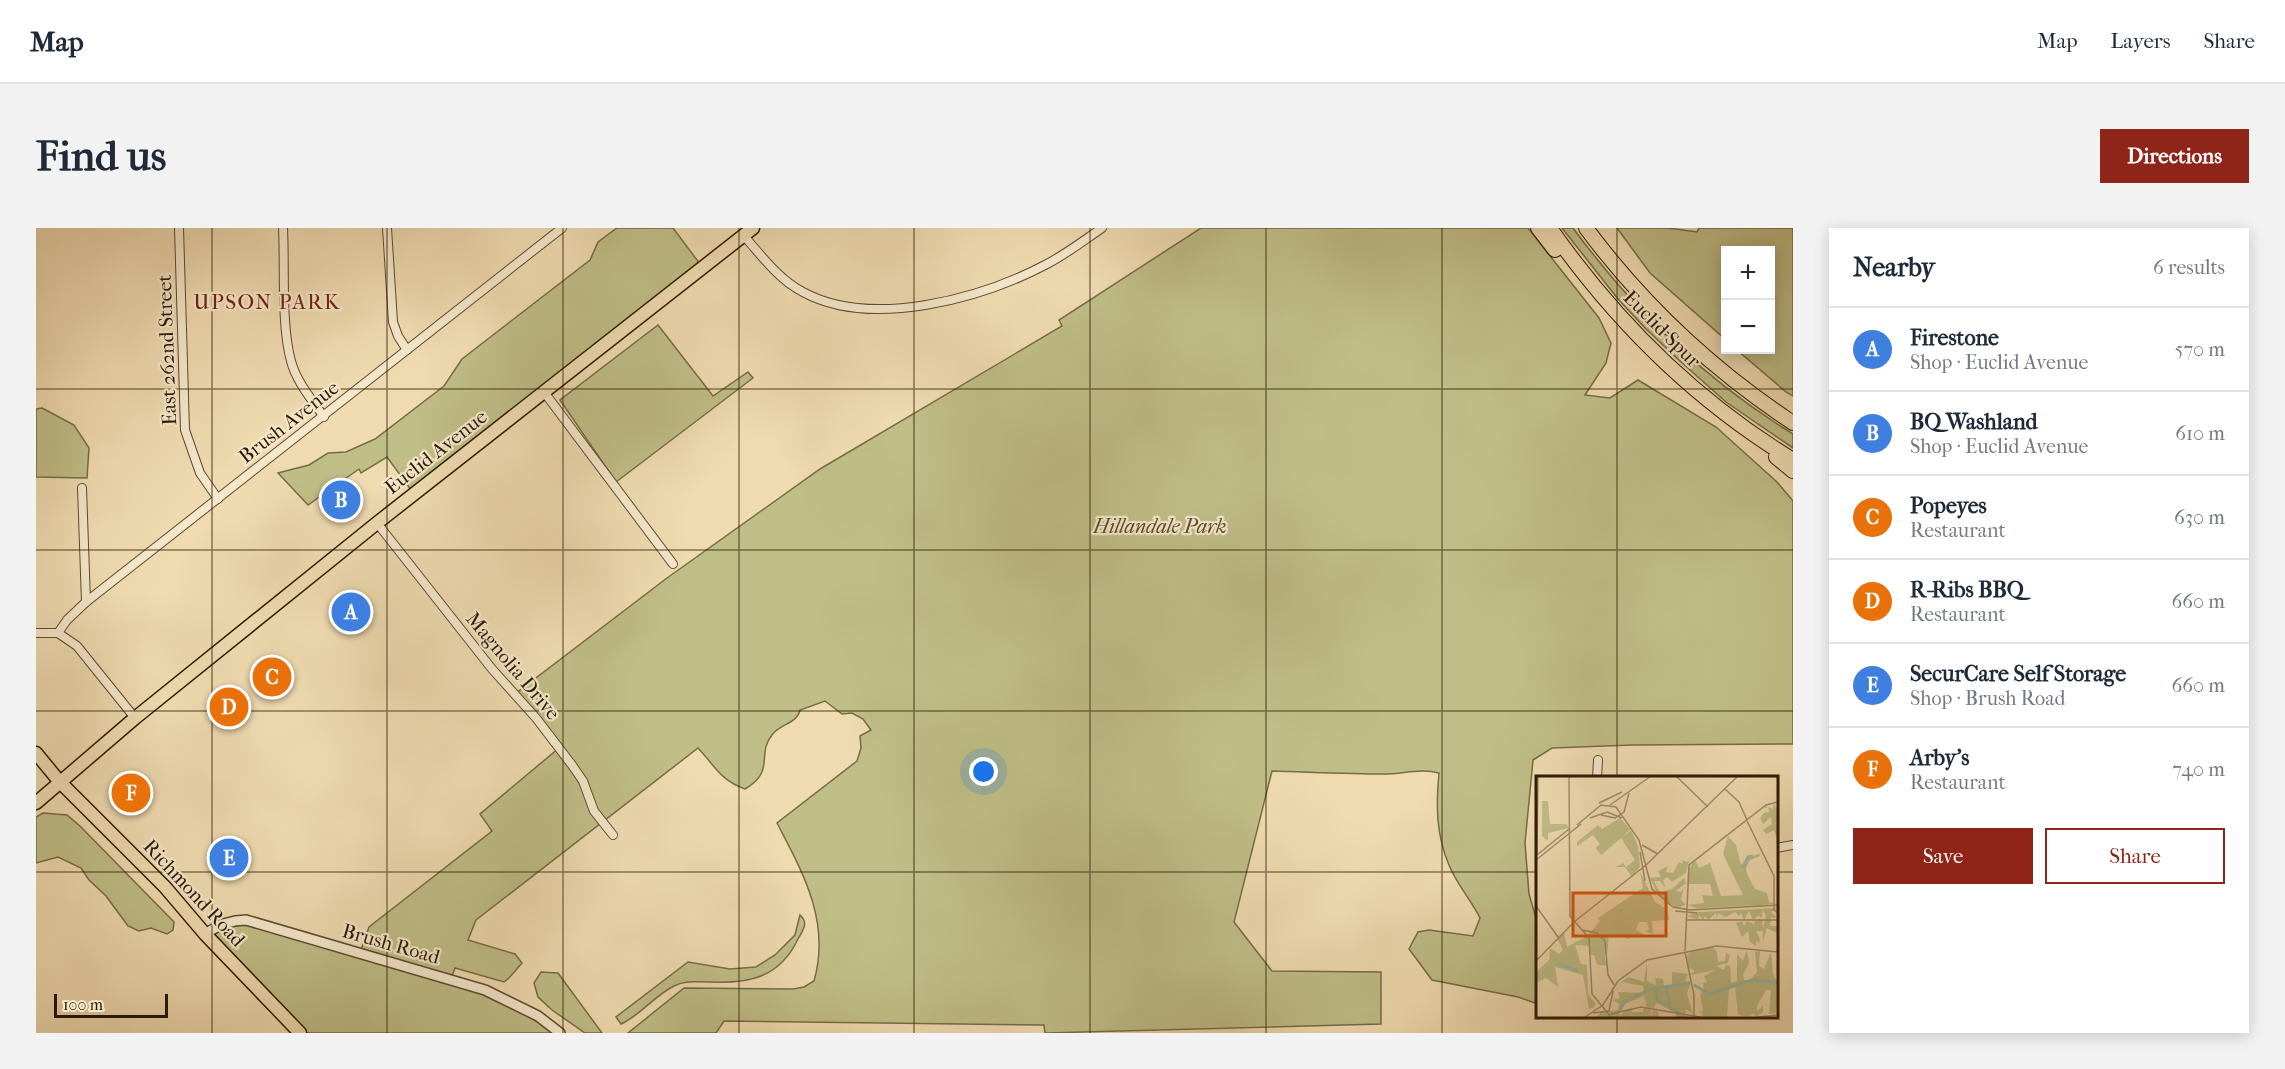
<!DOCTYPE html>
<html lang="en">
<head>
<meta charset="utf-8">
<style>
  body { margin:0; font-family:"IM FELL French Canon",serif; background:#f2f2f3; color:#1f2937 }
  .controls { position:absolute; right:18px; top:18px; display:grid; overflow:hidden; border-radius:0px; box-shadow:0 3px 15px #0003 }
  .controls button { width:54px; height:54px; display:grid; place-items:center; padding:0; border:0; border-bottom:2px solid #e0e1e3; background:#fff; color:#1f2937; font:30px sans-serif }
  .scale { position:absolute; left:18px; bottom:15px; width:114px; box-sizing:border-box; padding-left:6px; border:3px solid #2d1904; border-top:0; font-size:16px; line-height:21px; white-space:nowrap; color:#2d1904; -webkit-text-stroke:4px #f5e8cc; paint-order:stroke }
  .you { position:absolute; left:948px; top:544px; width:21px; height:21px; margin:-15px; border:4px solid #fff; border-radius:50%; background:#1a73e8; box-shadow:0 0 0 9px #1a73e833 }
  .badge { display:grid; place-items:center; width:39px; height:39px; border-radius:50%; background:#8f2418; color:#fff; font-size:20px; font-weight:700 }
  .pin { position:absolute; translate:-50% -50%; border:3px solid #fff; box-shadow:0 2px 6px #0006 }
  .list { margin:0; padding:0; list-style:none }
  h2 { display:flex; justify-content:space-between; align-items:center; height:78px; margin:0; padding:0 24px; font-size:26px }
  h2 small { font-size:20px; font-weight:400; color:#747a83 }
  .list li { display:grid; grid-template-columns:39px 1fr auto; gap:18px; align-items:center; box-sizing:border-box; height:84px; padding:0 24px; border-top:2px solid #e0e1e3 }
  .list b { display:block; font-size:22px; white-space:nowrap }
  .list p { margin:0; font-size:20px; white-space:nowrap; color:#747a83 }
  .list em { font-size:20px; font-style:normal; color:#747a83 }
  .actions { display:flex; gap:12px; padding:18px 24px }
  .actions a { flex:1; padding:14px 0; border:2px solid #8f2418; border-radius:0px; text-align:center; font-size:21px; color:#8f2418 }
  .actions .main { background:#8f2418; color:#fff }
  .map { position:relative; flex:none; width:1757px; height:805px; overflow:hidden; border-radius:0px }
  header { display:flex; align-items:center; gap:36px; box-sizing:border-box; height:84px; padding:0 30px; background:#fff; border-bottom:2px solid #e0e1e3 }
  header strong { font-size:28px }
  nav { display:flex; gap:33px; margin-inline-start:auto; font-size:21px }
  .intro { display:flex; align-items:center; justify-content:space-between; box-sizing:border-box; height:144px; padding:0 36px }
  h1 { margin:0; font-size:42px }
  .button { padding:15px 27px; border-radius:0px; background:#8f2418; color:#fff; font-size:21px; font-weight:700 }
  main { display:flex; gap:36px; padding:0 36px }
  aside { flex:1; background:#fff; border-radius:0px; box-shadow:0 3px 15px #0003 }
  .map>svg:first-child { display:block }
</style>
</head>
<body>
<header>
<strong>Map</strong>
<nav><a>Map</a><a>Layers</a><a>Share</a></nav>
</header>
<div class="intro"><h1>Find us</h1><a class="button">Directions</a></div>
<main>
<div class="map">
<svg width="1757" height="805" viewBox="0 0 1757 805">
  <rect width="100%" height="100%" fill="#f0dbb1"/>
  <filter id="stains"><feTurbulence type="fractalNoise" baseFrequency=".00333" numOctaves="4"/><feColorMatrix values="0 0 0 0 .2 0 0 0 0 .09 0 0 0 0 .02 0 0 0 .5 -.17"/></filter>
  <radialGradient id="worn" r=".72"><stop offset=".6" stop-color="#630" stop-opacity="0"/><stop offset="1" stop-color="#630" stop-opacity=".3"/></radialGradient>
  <g fill="#c0be87" stroke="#766c46" stroke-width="1.5">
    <path d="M 581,0 L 637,0 L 667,40 L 378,266 L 351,229 L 325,245 L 323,241 L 272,277 L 242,245 L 273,237 L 292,225 L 310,224 L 339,211 L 408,158 L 426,131 L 554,32 L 562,14 Z"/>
    <path d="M 1165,0 L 1492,0 L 1563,90 L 1575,115 L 1570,135 L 1549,167 L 1574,170 L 1602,152 L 1680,199 L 1741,254 L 1757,273 L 1757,516 L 1596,517 L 1516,520 L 1497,532 L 1489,615 L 1493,666 L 1502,697 L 1502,776 L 1482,769 L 1396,752 L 1373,721 L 1382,704 L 1393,702 L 1437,708 L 1444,690 C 1435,672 1420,655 1413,637 C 1400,607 1400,577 1403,545 C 1385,540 1367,546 1348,546 C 1311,546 1273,544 1236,543 L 1198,694 L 1236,743 L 1345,744 L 1345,796 L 1009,805 L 1008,797 L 688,793 L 680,805 L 592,805 L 648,760 L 757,761 L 768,759 L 778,753 C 795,694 767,645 741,595 L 821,533 L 825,520 L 824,508 L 835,502 L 827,491 L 816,485 L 806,486 L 789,473 L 764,482 C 761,496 743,496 736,507 C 720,527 740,543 709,561 C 684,552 679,538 662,520 L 440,692 L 432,712 L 479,726 L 486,735 L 473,750 L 468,754 L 419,740 L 415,751 L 449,762 L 524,805 L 264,805 L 169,707 L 200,692 L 324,725 L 333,699 L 456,603 L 444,586 L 523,520 L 479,466 L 631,350 L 784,241 L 1026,98 L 1023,92 Z"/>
    <path d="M 1526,0 L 1537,0 C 1599,84 1668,151 1757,206 L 1757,220 L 1690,174 L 1645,134 L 1609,100 L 1582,71 Z"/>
    <path d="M 1581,0 L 1632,0 L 1661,4 L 1663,0 L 1757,0 L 1757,168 L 1750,164 L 1701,122 L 1734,122 L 1734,22 L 1690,22 L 1689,111 L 1614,45 Z"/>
    <path d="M 622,97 L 677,168 L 712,144 L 717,150 L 580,254 L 524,172 Z"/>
    <path d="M 6,180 L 38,197 L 53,220 L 51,250 L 0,249 L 0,181 Z"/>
    <path d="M 7,585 L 31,587 L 44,598 L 138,694 L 137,702 L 131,706 L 115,700 L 103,703 L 92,698 L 70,668 L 53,652 L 45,640 L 22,629 L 0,635 L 0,589 Z"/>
    <path d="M 764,687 C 773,695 767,702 762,711 C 744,749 714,756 674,754 C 661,754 650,752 638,758 C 618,768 605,787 585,796 L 580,789 L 652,734 L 694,741 L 720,739 L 739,727 L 759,707 Z"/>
    <path d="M 505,744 L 522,745 L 566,805 L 549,805 L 516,782 L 502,769 L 498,755 Z"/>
  </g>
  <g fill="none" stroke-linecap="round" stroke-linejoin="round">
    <g stroke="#5e4a2f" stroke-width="10">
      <g id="minor">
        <path d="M 143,0 L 149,202 L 164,245 L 182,271"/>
        <path d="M 247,0 C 249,39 245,97 255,133 C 260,153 276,172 288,189"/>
        <path d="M 351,0 L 357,94 L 362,108 L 371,122"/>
        <path d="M 708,8 C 726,28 742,51 767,64 C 835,101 944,71 1009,37 C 1029,27 1047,13 1066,0"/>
        <path d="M 508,164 L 637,336"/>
        <path d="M 46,260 L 50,374"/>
        <path d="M 341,295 L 456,441 L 500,490 L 536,537 L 547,553 L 558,583 L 577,607"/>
        <path d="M 0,405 L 22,405 L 31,392 L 50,374 L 526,0"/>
        <path d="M 22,405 L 41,418 L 99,490"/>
        <path d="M 1561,550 L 1562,532"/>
        <path d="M 1740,620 L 1757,617"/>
      </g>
    </g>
    <g stroke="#5e4a2f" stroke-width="12">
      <path id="tertiary" d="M 169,706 C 182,697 194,692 210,692 L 449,762 L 502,788 L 524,805"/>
    </g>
    <g stroke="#2d1904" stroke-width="15">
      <g id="primary">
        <path d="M 0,525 L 23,553 L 129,659 L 169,706 L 264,805"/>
        <path d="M 0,575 L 99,490 L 341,295 L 717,0"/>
      </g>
    </g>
    <g stroke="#2d1904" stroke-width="16">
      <g id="motorway">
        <path d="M 1502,0 L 1519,22"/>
        <path d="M 1514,0 C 1579,93 1660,173 1757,232"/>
        <path d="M 1550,0 C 1607,77 1677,142 1757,195"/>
        <path d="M 1740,229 L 1757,243"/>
      </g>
    </g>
    <use href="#minor" stroke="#f5e8cc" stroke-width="8"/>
    <use href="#tertiary" stroke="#f5e8cc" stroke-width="9"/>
    <use href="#primary" stroke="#f0dbb1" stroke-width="12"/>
    <use href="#motorway" stroke="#f0dbb1" stroke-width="14"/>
  </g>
  <path fill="none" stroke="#2d1904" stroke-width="1.5" stroke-opacity="0.55" d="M 176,0 L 176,805M 351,0 L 351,805M 527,0 L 527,805M 703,0 L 703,805M 878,0 L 878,805M 1054,0 L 1054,805M 1230,0 L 1230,805M 1406,0 L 1406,805M 1581,0 L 1581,550M 0,161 L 1757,161M 0,322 L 1757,322M 0,483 L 1757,483M 0,644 L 1502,644M 1740,644 L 1757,644M 1581,788 L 1581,805"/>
  <g text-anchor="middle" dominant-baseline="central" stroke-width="4.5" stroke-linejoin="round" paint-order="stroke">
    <g font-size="20" fill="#2d1904" stroke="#f5e8cc">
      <text transform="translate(1626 101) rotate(45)">Euclid Spur</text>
      <text transform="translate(131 122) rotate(-92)">East 262nd Street</text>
      <text transform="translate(253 194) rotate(-38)">Brush Avenue</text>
      <text transform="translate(400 224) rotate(-38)">Euclid Avenue</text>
      <text transform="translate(477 438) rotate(50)">Magnolia Drive</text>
      <text transform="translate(158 665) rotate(47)">Richmond Road</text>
      <text transform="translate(355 716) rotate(16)">Brush Road</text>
    </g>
    <g font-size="20" font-style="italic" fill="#594b2b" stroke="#f5e8cc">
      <text x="1124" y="298">Hillandale Park</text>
    </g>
    <g font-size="21" letter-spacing="1.5" fill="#7a1f14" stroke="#f5e8cc">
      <text x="231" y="74">UPSON PARK</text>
    </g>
  </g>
  <g transform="translate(1500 548)">
    <rect width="242" height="242" fill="#f0dbb1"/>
    <path d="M 6,25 L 12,25 L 14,48 L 30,48 L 33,52 L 12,57 L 12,65 L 6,60 ZM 238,28 L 242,33 L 241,63 L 238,54 L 230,58 L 227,54 L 236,48 L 235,41 L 227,48 L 224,42 L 229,36 L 233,37 L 232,31 L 227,33 L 230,30 L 237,33 ZM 84,42 L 94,53 L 87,61 L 95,54 L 102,70 L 104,91 L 96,101 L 89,91 L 80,91 L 87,87 L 90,91 L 99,84 L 85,62 L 65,79 L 60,72 L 64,68 L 57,59 L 41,70 L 41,66 L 62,49 L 66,53 ZM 192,60 L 200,69 L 205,90 L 210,82 L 223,78 L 224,80 L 214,84 L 210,92 L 211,98 L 219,113 L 231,117 L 233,126 L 241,128 L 151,133 L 161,132 L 151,129 L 168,127 L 166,119 L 177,120 L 174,108 L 151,108 L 152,94 L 159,84 L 163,92 L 174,87 L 185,120 L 207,119 L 187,78 ZM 161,77 L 153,85 L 150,97 L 136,106 L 131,101 L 127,104 L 130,113 L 124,105 L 118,105 L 124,117 L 136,113 L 148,102 L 150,107 L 140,115 L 145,116 L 148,110 L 145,124 L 150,129 L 140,132 L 122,119 L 112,98 L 115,102 L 125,101 L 122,95 L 132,90 L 130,96 L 137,97 L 143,86 L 147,88 L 146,84 L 151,86 ZM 104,96 L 119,126 L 132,134 L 133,144 L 116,145 L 117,158 L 109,155 L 113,154 L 111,146 L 103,146 L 100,154 L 108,159 L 90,163 L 90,159 L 73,159 L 71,179 L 68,179 L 71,189 L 61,189 L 58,179 L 53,179 L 53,170 L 39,169 L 45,188 L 51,189 L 52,218 L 60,228 L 57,232 L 53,233 L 47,199 L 19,191 L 22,211 L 10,202 L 0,207 L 0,196 L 13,184 L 14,172 L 23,178 L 27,174 L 21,162 L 28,156 L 31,171 L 51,160 L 64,145 L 62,142 L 107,112 ZM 241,132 L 235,136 L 241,142 L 235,141 L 234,150 L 241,150 L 241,157 L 231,152 L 227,165 L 227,155 L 220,155 L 224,163 L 223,168 L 220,164 L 220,170 L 214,166 L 212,155 L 206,161 L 200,147 L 206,145 L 208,150 L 211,145 L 218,148 L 219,145 L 226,144 L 227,153 L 230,140 L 227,134 L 225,143 L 223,139 L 217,144 L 213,135 L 208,144 L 205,137 L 203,140 L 199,136 L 190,141 L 182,137 L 181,143 L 180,137 L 172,144 L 169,140 L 167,144 L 163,139 L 162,144 L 151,140 L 163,136 ZM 176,171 L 181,176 L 182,186 L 189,185 L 190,177 L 194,179 L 192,187 L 180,190 L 188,194 L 190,189 L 194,190 L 195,207 L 201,205 L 201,178 L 207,185 L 211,174 L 213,187 L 207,199 L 208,204 L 214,204 L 221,196 L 219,176 L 224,175 L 223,190 L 228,193 L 235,176 L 237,198 L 241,205 L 240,237 L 233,238 L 235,214 L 230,214 L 221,230 L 221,235 L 227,230 L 227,236 L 220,241 L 216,237 L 215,241 L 214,237 L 213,241 L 202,239 L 199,210 L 193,214 L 191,241 L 165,241 L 167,237 L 162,236 L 167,235 L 164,217 L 168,216 L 167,207 L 171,206 L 168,200 L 179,194 L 154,199 L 159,195 L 152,191 L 150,181 L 155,175 ZM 111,185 L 111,205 L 120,209 L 119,202 L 127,203 L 128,210 L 136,209 L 136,196 L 152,198 L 149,205 L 155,206 L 151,218 L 157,239 L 150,233 L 149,241 L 139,241 L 140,237 L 120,227 L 118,232 L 111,231 L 108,220 L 86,229 L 83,240 L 95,231 L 96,236 L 107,236 L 108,231 L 115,234 L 115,240 L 117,234 L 122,235 L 123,241 L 61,241 L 65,236 L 82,234 L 83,228 L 76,224 L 84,222 L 82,216 L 108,217 L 107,210 L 85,206 L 93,201 L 108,206 Z" fill="#c0be87"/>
    <path fill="none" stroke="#9bbba9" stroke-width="3" d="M 205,89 L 208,91 L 212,81 L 217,80M 22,188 L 43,195M 158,209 L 173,218 L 216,204 L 242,206M 130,212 L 134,232 L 143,236M 119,213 L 121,224 L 131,229M 84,234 L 89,225 L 116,213 L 154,207"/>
    <path fill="none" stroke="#a28d6c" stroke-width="1.5" d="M 33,0 L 34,140 L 53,162 L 56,218 L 75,241M 140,0 L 172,31M 189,13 L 203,26 L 211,44M 63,27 L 86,16M 74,29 L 115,0M 65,39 L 79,42 L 88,36 L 93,17M 54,42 L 71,36 L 86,42M 211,45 L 238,100 L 238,134 L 242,137M 41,49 L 65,29 L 80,31 L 103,64 L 116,113 L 137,131 L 154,134 L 242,129M 106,69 L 122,78M 104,76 L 109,105M 1,79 L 2,0M 1,79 L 33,53M 0,84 L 45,48M 0,130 L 22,161M 139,135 L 161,137M 150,144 L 242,144M 46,154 L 61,157 L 69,165 L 72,199 L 78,209M 149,175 L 153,89 L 230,29 L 242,26M 149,176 L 158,219 L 158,240M 0,185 L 38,146 L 110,89 L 202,0M 57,237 L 73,235 L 77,215M 75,238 L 105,231 L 164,241M 49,241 L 67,229 L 82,205 L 111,184 L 181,170 L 242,176M 222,241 L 242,239"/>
    <path fill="#d5530b" fill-opacity="0.15" stroke="#d5530b" stroke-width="3" d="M 37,117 L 130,117 L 130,160 L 37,160 Z"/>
    <rect width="242" height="242" fill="none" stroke="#2d1904" stroke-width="3"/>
  </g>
  <rect width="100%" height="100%" filter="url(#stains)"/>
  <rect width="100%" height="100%" fill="url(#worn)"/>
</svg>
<div class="controls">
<button>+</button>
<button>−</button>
</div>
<div class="scale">100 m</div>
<div class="you"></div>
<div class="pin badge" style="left:315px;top:384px;background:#3f7fe0">A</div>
<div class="pin badge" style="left:305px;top:272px;background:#3f7fe0">B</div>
<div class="pin badge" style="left:236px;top:449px;background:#e8710a">C</div>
<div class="pin badge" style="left:193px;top:479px;background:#e8710a">D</div>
<div class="pin badge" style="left:193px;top:630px;background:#3f7fe0">E</div>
<div class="pin badge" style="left:95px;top:565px;background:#e8710a">F</div>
</div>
<aside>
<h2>Nearby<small>6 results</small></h2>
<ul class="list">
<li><span class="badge" style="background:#3f7fe0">A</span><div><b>Firestone</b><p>Shop · Euclid Avenue</p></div><em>570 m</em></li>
<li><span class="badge" style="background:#3f7fe0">B</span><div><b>BQ Washland</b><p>Shop · Euclid Avenue</p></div><em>610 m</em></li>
<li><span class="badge" style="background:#e8710a">C</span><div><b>Popeyes</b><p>Restaurant</p></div><em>630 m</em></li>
<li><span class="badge" style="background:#e8710a">D</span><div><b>R-Ribs BBQ</b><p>Restaurant</p></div><em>660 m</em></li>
<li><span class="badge" style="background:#3f7fe0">E</span><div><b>SecurCare Self Storage</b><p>Shop · Brush Road</p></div><em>660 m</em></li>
<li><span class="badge" style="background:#e8710a">F</span><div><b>Arby's</b><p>Restaurant</p></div><em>740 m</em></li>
</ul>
<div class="actions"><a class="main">Save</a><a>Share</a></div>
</aside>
</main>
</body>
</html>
